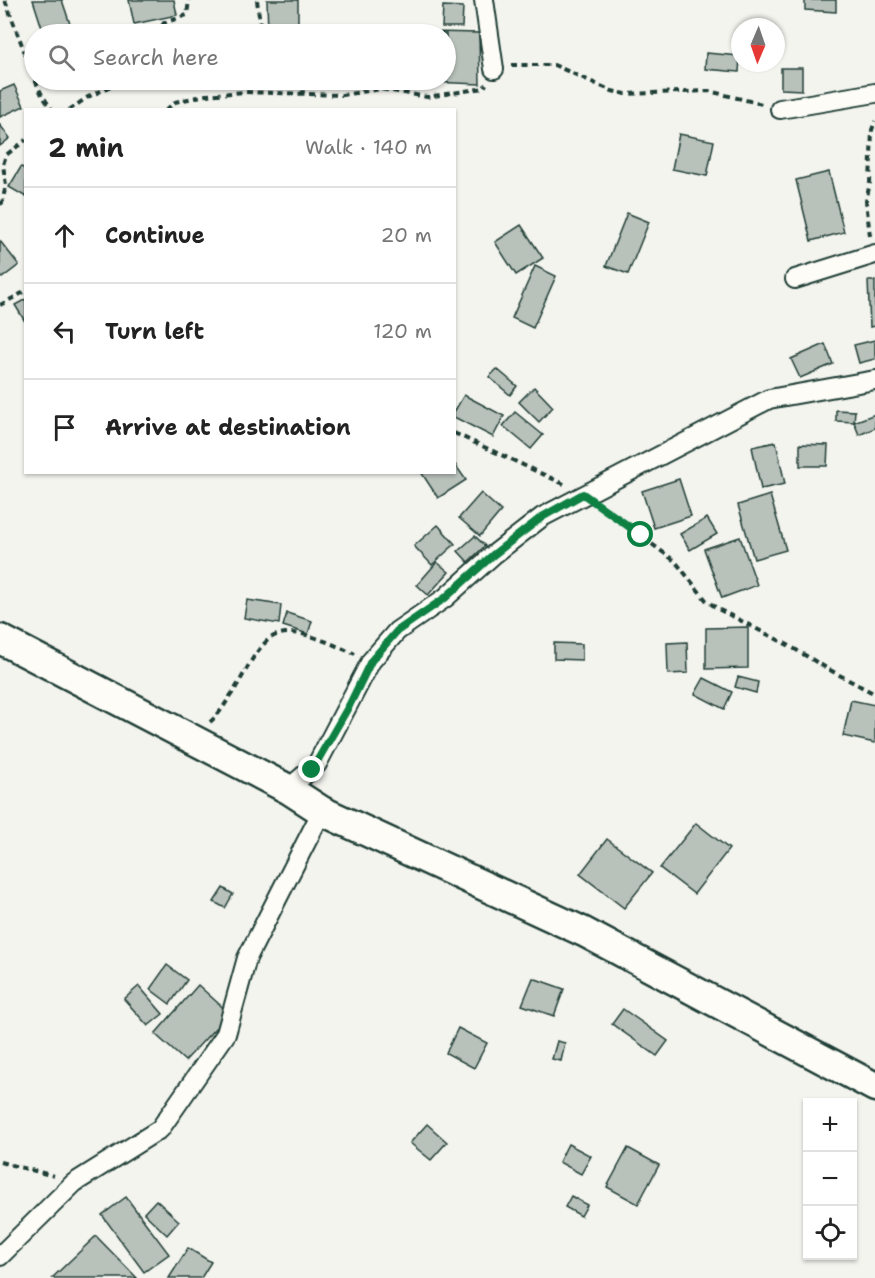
<!DOCTYPE html>
<html lang="en">
<head>
<meta charset="utf-8">
<style>
  body { margin:0; font-family:"Shantell Sans",sans-serif; background:#f6f6f6; color:#222 }
  .controls { position:absolute; right:18px; bottom:18px; display:grid; overflow:hidden; border-radius:0px; box-shadow:0 2px 4px #0004 }
  .controls button { width:54px; height:54px; display:grid; place-items:center; padding:0; border:0; border-bottom:2px solid #e0e0e0; background:#fff; color:#222; font:30px sans-serif }
  .compass { position:absolute; left:731px; top:18px; width:54px; height:54px; border-radius:50%; background:#fff; box-shadow:0 2px 4px #0004; rotate:182deg }
  .stop { position:absolute; width:18px; height:18px; margin:-14px; border:4px solid #0b8043; border-radius:50%; background:#fff }
  .stop.end { background:#0b8043; border-color:#fff; box-shadow:0 2px 6px #0008 }
  .list { margin:0; padding:0; list-style:none }
  h2 { display:flex; justify-content:space-between; align-items:center; height:78px; margin:0; padding:0 24px; font-size:26px }
  h2 small { font-size:20px; font-weight:400; color:#767676 }
  .list li { display:grid; grid-template-columns:39px 1fr auto; gap:18px; align-items:center; box-sizing:border-box; height:96px; padding:0 24px; border-top:2px solid #e0e0e0 }
  .list b { display:block; font-size:22px; white-space:nowrap }
  .list em { font-size:20px; font-style:normal; color:#767676 }
  .icon { flex:none; width:33px; height:33px; fill:none; stroke:currentColor; stroke-width:2; stroke-linecap:round; stroke-linejoin:round }
  .map { position:relative; flex:none; width:875px; height:1278px; overflow:hidden }
  .search { position:absolute; background:#fff; box-shadow:0 2px 4px #0004; left:24px; top:24px; width:432px; height:66px; display:flex; align-items:center; gap:15px; box-sizing:border-box; padding:0 21px; border-radius:33px; color:#767676; font-size:22px }
  .panel { position:absolute; background:#fff; box-shadow:0 2px 4px #0004; left:24px; top:108px; width:432px; height:366px; border-radius:0px }
  .map>svg:first-child { display:block }
</style>
</head>
<body>
<div class="map">
<svg width="875" height="1278" viewBox="0 0 875 1278">
  <rect width="100%" height="100%" fill="#f4f4ef"/>
  <filter id="ink" filterUnits="userSpaceOnUse"><feTurbulence type="fractalNoise" baseFrequency=".0167" numOctaves="2"/><feDisplacementMap in="SourceGraphic" scale="12" xChannelSelector="R" yChannelSelector="G"/><feConvolveMatrix kernelMatrix="1 2 1 2 8 2 1 2 1" color-interpolation-filters="sRGB"/></filter>
  <g filter="url(#ink)">
    <g fill="#b9c1bb" stroke="#1f3d34" stroke-width="1.5">
      <path d="M 33,0 L 62,0 L 71,27 L 44,34 Z"/>
      <path d="M 129,0 L 174,0 L 177,15 L 134,24 Z"/>
      <path d="M 267,0 L 298,0 L 298,34 L 268,34 Z"/>
      <path d="M 805,0 L 836,0 L 836,12 L 805,10 Z"/>
      <path d="M 443,6 L 463,7 L 462,27 L 442,27 Z"/>
      <path d="M 432,32 L 479,33 L 480,84 L 430,82 L 430,80 L 446,80 L 446,34 L 432,34 Z"/>
      <path d="M 706,53 L 740,56 L 739,72 L 705,69 Z"/>
      <path d="M 781,68 L 802,68 L 802,90 L 781,89 Z"/>
      <path d="M 14,85 L 24,106 L 0,117 L 0,91 Z"/>
      <path d="M 0,125 L 10,138 L 0,146 Z"/>
      <path d="M 679,134 L 714,141 L 707,176 L 672,169 Z"/>
      <path d="M 21,167 L 26,169 L 26,197 L 9,187 Z"/>
      <path d="M 829,172 L 844,232 L 811,241 L 796,180 Z"/>
      <path d="M 627,213 L 649,222 L 628,274 L 606,266 Z"/>
      <path d="M 521,225 L 543,258 L 516,275 L 495,242 Z"/>
      <path d="M 0,241 L 19,265 L 2,278 L 0,276 Z"/>
      <path d="M 535,266 L 556,276 L 533,328 L 512,318 Z"/>
      <path d="M 868,281 L 875,281 L 875,326 L 870,327 Z"/>
      <path d="M 26,299 L 26,323 L 15,305 Z"/>
      <path d="M 875,340 L 875,359 L 859,363 L 854,345 Z"/>
      <path d="M 825,344 L 833,364 L 800,378 L 791,359 Z"/>
      <path d="M 497,369 L 517,386 L 510,395 L 489,377 Z"/>
      <path d="M 534,387 L 553,407 L 539,422 L 519,402 Z"/>
      <path d="M 464,395 L 504,416 L 493,437 L 454,417 L 454,412 Z"/>
      <path d="M 836,410 L 855,411 L 854,422 L 836,421 Z"/>
      <path d="M 515,412 L 543,435 L 531,449 L 503,426 Z"/>
      <path d="M 875,414 L 875,428 L 859,435 L 854,422 Z"/>
      <path d="M 776,442 L 785,484 L 761,489 L 752,447 Z"/>
      <path d="M 800,444 L 828,445 L 827,466 L 800,466 Z"/>
      <path d="M 454,463 L 466,480 L 438,498 L 421,472 L 454,472 Z"/>
      <path d="M 679,479 L 691,516 L 654,528 L 642,491 Z"/>
      <path d="M 481,493 L 501,511 L 480,536 L 459,518 Z"/>
      <path d="M 770,495 L 786,550 L 754,559 L 738,505 Z"/>
      <path d="M 707,518 L 717,534 L 690,550 L 680,534 Z"/>
      <path d="M 438,525 L 455,544 L 432,565 L 414,546 Z"/>
      <path d="M 475,536 L 485,546 L 468,562 L 458,551 Z"/>
      <path d="M 740,537 L 757,585 L 722,598 L 704,549 Z"/>
      <path d="M 437,562 L 449,572 L 428,595 L 417,585 Z"/>
      <path d="M 247,600 L 281,605 L 279,624 L 244,618 Z"/>
      <path d="M 287,613 L 312,621 L 308,634 L 283,626 Z"/>
      <path d="M 748,627 L 748,668 L 706,669 L 706,628 Z"/>
      <path d="M 687,642 L 688,673 L 668,674 L 667,643 Z"/>
      <path d="M 554,643 L 582,644 L 582,660 L 554,659 Z"/>
      <path d="M 738,677 L 758,682 L 756,693 L 735,687 Z"/>
      <path d="M 704,678 L 732,692 L 724,709 L 695,694 Z"/>
      <path d="M 851,700 L 875,705 L 875,743 L 843,736 Z"/>
      <path d="M 696,823 L 729,849 L 694,894 L 660,868 Z"/>
      <path d="M 607,839 L 652,873 L 624,908 L 580,874 Z"/>
      <path d="M 223,888 L 233,894 L 225,908 L 214,902 Z"/>
      <path d="M 167,965 L 187,980 L 170,1004 L 150,989 Z"/>
      <path d="M 533,978 L 564,989 L 554,1016 L 522,1005 Z"/>
      <path d="M 198,985 L 229,1013 L 185,1061 L 155,1034 Z"/>
      <path d="M 139,986 L 163,1014 L 148,1026 L 124,999 Z"/>
      <path d="M 623,1009 L 668,1041 L 657,1056 L 612,1024 Z"/>
      <path d="M 458,1028 L 487,1043 L 474,1068 L 446,1053 Z"/>
      <path d="M 557,1041 L 565,1043 L 561,1061 L 552,1059 Z"/>
      <path d="M 427,1124 L 447,1142 L 431,1160 L 410,1143 Z"/>
      <path d="M 568,1144 L 591,1156 L 581,1174 L 559,1162 Z"/>
      <path d="M 628,1148 L 659,1165 L 638,1204 L 607,1187 Z"/>
      <path d="M 571,1196 L 587,1205 L 581,1216 L 565,1207 Z"/>
      <path d="M 126,1197 L 169,1254 L 144,1272 L 102,1215 Z"/>
      <path d="M 156,1200 L 179,1221 L 167,1235 L 144,1213 Z"/>
      <path d="M 96,1236 L 137,1278 L 52,1278 Z"/>
      <path d="M 188,1248 L 211,1262 L 201,1278 L 169,1278 Z"/>
    </g>
    <g fill="none" stroke-linecap="round" stroke-linejoin="round">
      <g stroke="#1f3d34" stroke-width="22">
        <g id="minor">
          <path d="M 484,0 L 494,69"/>
          <path d="M 780,109 L 875,93"/>
          <path d="M 795,279 L 875,254"/>
          <path d="M 288,789 L 317,764 L 371,661 L 397,631 L 445,598 L 493,555 L 542,517 L 769,399 L 875,380"/>
          <path d="M 0,1256 L 74,1183 L 160,1129 L 226,1034 L 247,958 L 322,811"/>
        </g>
      </g>
      <g stroke="#1f3d34" stroke-width="33">
        <path id="primary" d="M 0,639 L 288,789 L 322,811 L 584,932 L 875,1087"/>
      </g>
      <g stroke="#1f3d34" stroke-width="4" stroke-dasharray="6 4.5" stroke-linecap="butt">
        <path d="M 5,0 L 34,77"/>
        <path d="M 257,0 L 260,24 L 264,34"/>
        <path d="M 156,34 L 164,23 L 187,15 L 189,0"/>
        <path d="M 511,65 L 554,65 L 612,91 L 626,94 L 709,91 L 762,104"/>
        <path d="M 35,80 L 42,95 L 52,110"/>
        <path d="M 301,80 L 303,93"/>
        <path d="M 69,110 L 88,97 L 124,80"/>
        <path d="M 166,110 L 175,102 L 206,95 L 244,92 L 342,95 L 381,89 L 427,97 L 484,88 L 486,84"/>
        <path d="M 0,204 L 2,203 L 6,185 L 3,165 L 6,155 L 26,140"/>
        <path d="M 870,236 L 866,201 L 870,183 L 872,130 L 875,121"/>
        <path d="M 0,305 L 26,291"/>
        <path d="M 454,433 L 564,484"/>
        <path d="M 601,507 L 675,561 L 706,600 L 718,609 L 788,645 L 828,669 L 875,694"/>
        <path d="M 210,722 C 221,713 227,700 235,689 C 245,673 254,652 268,640 C 290,621 333,645 355,654"/>
        <path d="M 0,1162 L 54,1176"/>
      </g>
      <use href="#minor" stroke="#fdfcf7" stroke-width="18"/>
      <use href="#primary" stroke="#fdfcf7" stroke-width="28"/>
    </g>
  </g>
  <g fill="none" stroke-linecap="round" stroke-linejoin="round" filter="url(#ink)">
    <path stroke="#0b8043" stroke-width="8" d="M 312,770 L 350,704 L 371,661 L 397,631 L 445,598 L 493,555 L 542,517 L 583,494 L 641,535"/>
  </g>
</svg>
<div class="controls">
<button>+</button>
<button>−</button>
<button><svg class="icon" aria-label="locate" viewBox="0 0 24 24"><circle cx="12" cy="12" r="6"/><path d="M12 2v4M12 18v4M2 12h4M18 12h4"/></svg></button>
</div>
<svg class="compass" viewBox="-18 -18 36 36"><path d="M0-13l5 13h-10z" fill="#e53935"/><path d="M0 13l5-13h-10z" fill="#767676"/></svg>
<div class="stop" style="left:641px;top:535px"></div>
<div class="stop end" style="left:312px;top:770px"></div>
<div class="search"><svg class="icon" aria-label="search" viewBox="0 0 24 24"><circle cx="10" cy="10" r="6"/><path d="M15 15l6 6"/></svg>Search here</div>
<section class="panel">
<h2>2 min<small>Walk · 140 m</small></h2>
<ul class="list">
<li><svg class="icon" aria-label="ahead" viewBox="0 0 24 24"><path d="M12 20V5M6 11l6-6 6 6"/></svg><div><b>Continue</b></div><em>20 m</em></li>
<li><svg class="icon" aria-label="left" viewBox="0 0 24 24"><path d="M17 20v-9H6M10 6l-5 5 5 5"/></svg><div><b>Turn left</b></div><em>120 m</em></li>
<li><svg class="icon" aria-label="arrive" viewBox="0 0 24 24"><path d="M6 21V4h12l-3 4 3 4H6"/></svg><div><b>Arrive at destination</b></div></li>
</ul>
</section>
</div>
</body>
</html>
